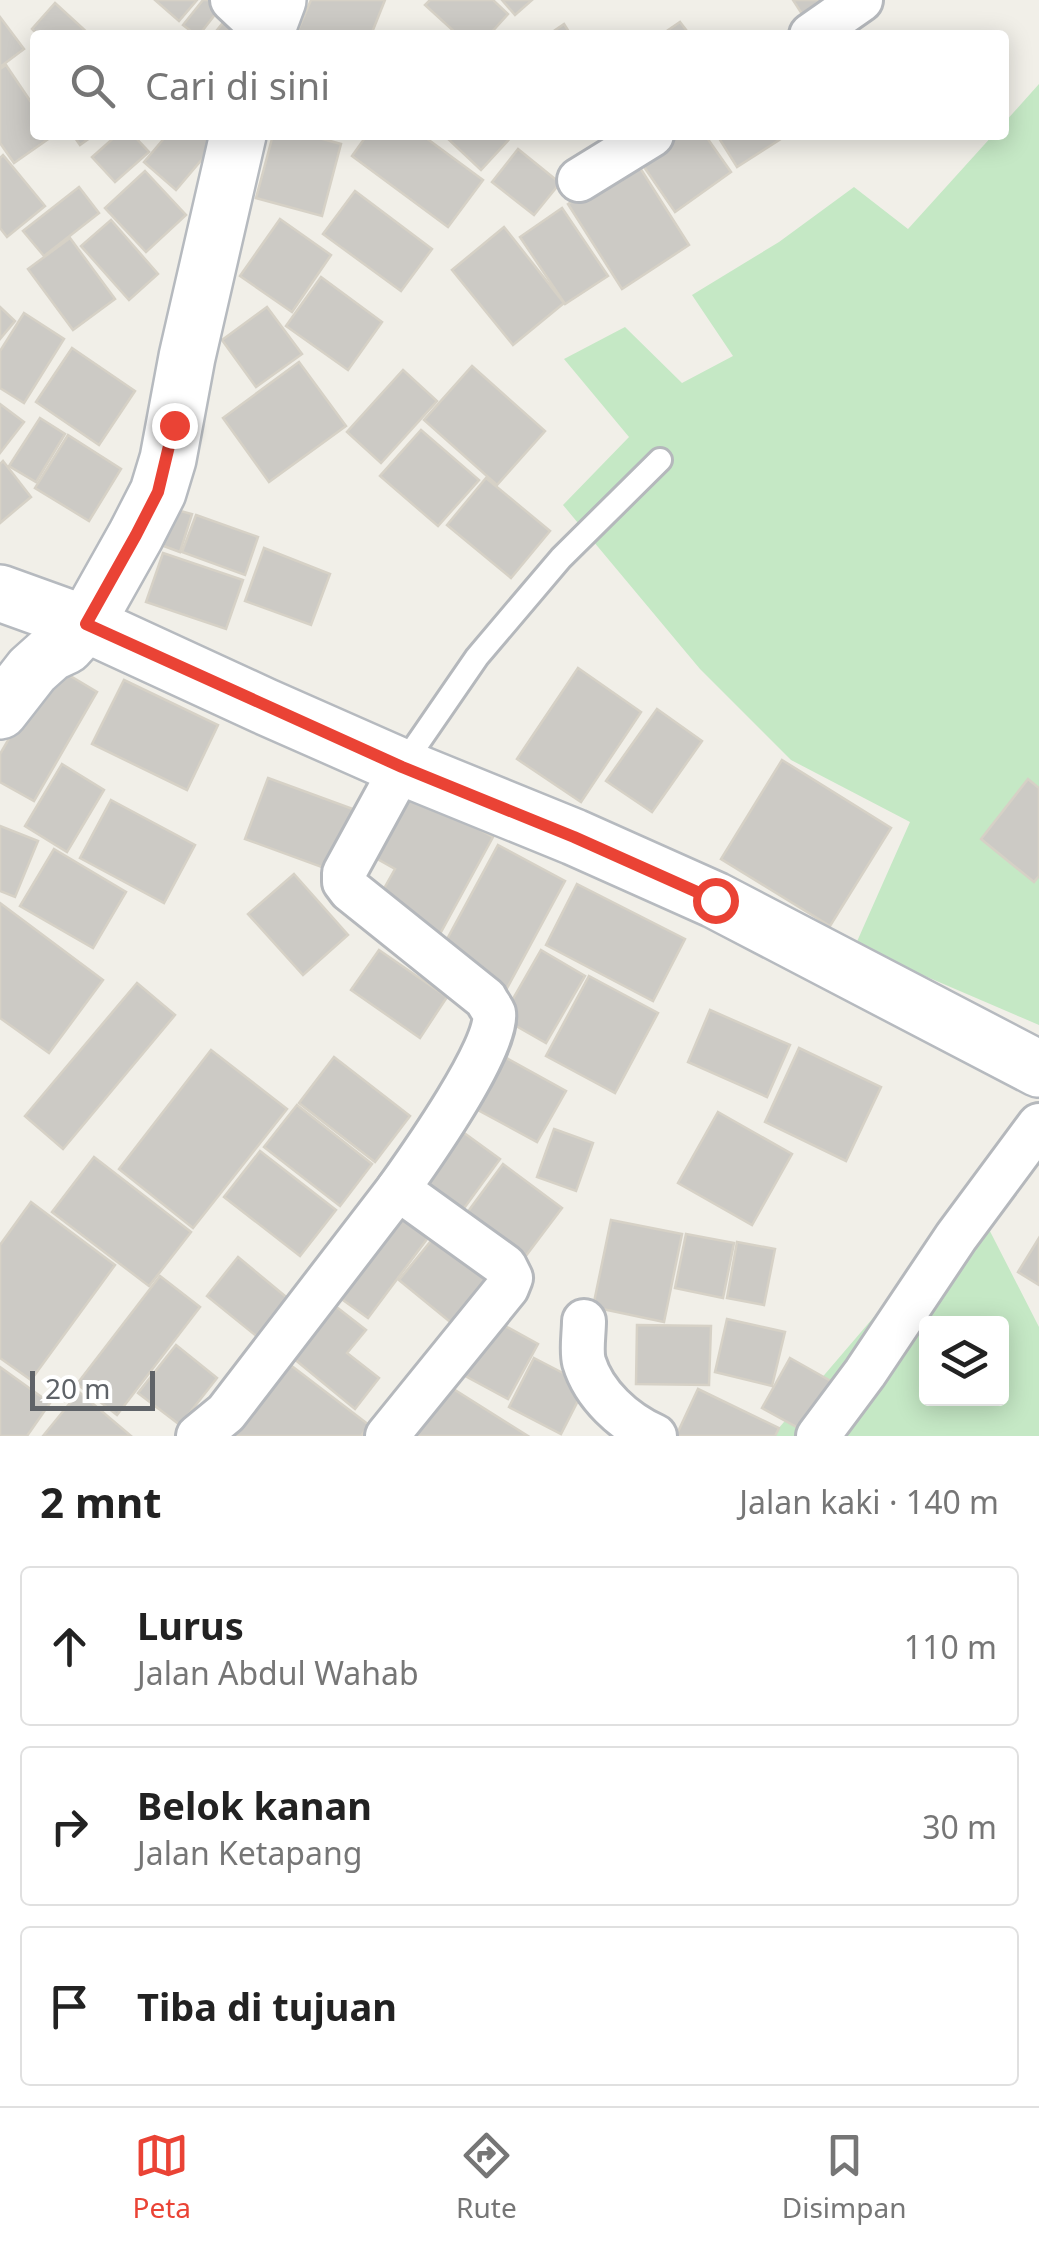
<!DOCTYPE html>
<html lang="id">
<head>
<meta charset="utf-8">
<style>
  body { margin:0; font-family:"Noto Sans",sans-serif; background:#f2f2f2; color:#222 }
  .controls { position:absolute; right:30px; bottom:30px; display:grid; overflow:hidden; border-radius:10px; box-shadow:0 5px 25px #0003 }
  .controls button { width:90px; height:90px; display:grid; place-items:center; padding:0; border:0; border-bottom:2px solid #e0e0e0; background:#fff; color:#222; font:50px sans-serif }
  .scale { position:absolute; left:30px; bottom:25px; width:125px; box-sizing:border-box; padding-left:10px; border:5px solid #5f6368; border-top:0; font-size:28px; line-height:35px; white-space:nowrap; color:#5f6368; -webkit-text-stroke:8px #fff; paint-order:stroke }
  .stop { position:absolute; width:30px; height:30px; margin:-22px; border:8px solid #ea4335; border-radius:50%; background:#fff }
  .stop.end { background:#ea4335; border-color:#fff; box-shadow:0 2px 10px #0008 }
  .list { margin:0; padding:0; list-style:none }
  h2 { display:flex; justify-content:space-between; align-items:center; height:130px; margin:0; padding:0 40px; font-size:42px }
  h2 small { font-size:32px; font-weight:400; color:#767676 }
  .list li { display:grid; grid-template-columns:65px 1fr auto; gap:30px; align-items:center; box-sizing:border-box; height:160px; margin:0 20px 20px; padding:0 20px; border:2px solid #e0e0e0; border-radius:10px }
  .list b { display:block; font-size:38px; white-space:nowrap }
  .list p { margin:0; font-size:32px; white-space:nowrap; color:#767676 }
  .list em { font-size:32px; font-style:normal; color:#767676 }
  .icon { flex:none; width:55px; height:55px; fill:none; stroke:currentColor; stroke-width:2; stroke-linecap:round; stroke-linejoin:round }
  .map { position:relative; flex:none; width:1039px; height:1436px; overflow:hidden }
  .search { position:absolute; background:#fff; box-shadow:0 5px 25px #0003; left:30px; right:30px; top:30px; height:110px; display:flex; align-items:center; gap:25px; box-sizing:border-box; padding:0 35px; border-radius:10px; color:#767676; font-size:38px }
  .sheet { height:670px; background:#fff }
  nav { display:flex; justify-content:space-around; align-items:center; box-sizing:border-box; height:140px; border-top:2px solid #e0e0e0; background:#fff; font-size:28px; color:#767676 }
  nav a { display:grid; justify-items:center; gap:5px }
  nav .on { color:#ea4335 }
  .map>svg:first-child { display:block }
</style>
</head>
<body>
<div class="map">
<svg width="1039" height="1436" viewBox="0 0 1039 1436">
  <rect width="100%" height="100%" fill="#f1efe8"/>
  <g fill="#c5e8c5" fill-rule="evenodd">
    <path d="M 1039,84 L 1039,1025 L 855,946 L 910,822 L 791,760 L 700,669 L 563,505 L 629,437 L 564,359 L 625,327 L 682,383 L 733,356 L 692,295 L 779,242 L 854,187 L 908,229 L 993,135 L 1004,135 L 1004,123 Z"/>
    <path d="M 974,1200 L 1039,1327 L 1039,1436 L 772,1436 ZM 926,1324 L 1002,1324 L 1002,1398 L 926,1398 Z"/>
  </g>
  <g fill="#cccac5" stroke="#d6d1c6" stroke-width="2.5">
    <path d="M 155,0 L 197,0 L 179,21 Z"/>
    <path d="M 203,0 L 212,0 L 221,7 L 199,35 L 196,35 L 183,25 Z"/>
    <path d="M 311,0 L 385,0 L 371,35 L 296,35 Z"/>
    <path d="M 430,0 L 493,0 L 508,14 L 489,35 L 458,35 L 425,5 Z"/>
    <path d="M 502,0 L 532,0 L 515,15 Z"/>
    <path d="M 793,0 L 821,0 L 802,14 Z"/>
    <path d="M 55,3 L 90,35 L 38,35 L 32,29 Z"/>
    <path d="M 230,14 L 255,35 L 213,35 Z"/>
    <path d="M 0,17 L 24,49 L 0,67 Z"/>
    <path d="M 680,22 L 690,35 L 661,35 Z"/>
    <path d="M 564,24 L 571,35 L 548,35 Z"/>
    <path d="M 6,65 L 35,108 L 35,135 L 54,135 L 14,163 L 0,143 L 0,69 Z"/>
    <path d="M 73,135 L 94,135 L 80,145 Z"/>
    <path d="M 117,135 L 133,135 L 149,152 L 115,182 L 92,157 Z"/>
    <path d="M 167,135 L 217,135 L 220,138 L 176,190 L 144,162 Z"/>
    <path d="M 273,135 L 308,135 L 341,144 L 322,216 L 256,198 Z"/>
    <path d="M 367,135 L 422,135 L 483,180 L 448,227 L 352,156 Z"/>
    <path d="M 448,135 L 513,135 L 481,170 L 446,137 Z"/>
    <path d="M 676,135 L 705,135 L 731,172 L 675,212 L 640,161 Z"/>
    <path d="M 717,135 L 787,135 L 737,167 Z"/>
    <path d="M 518,149 L 560,183 L 534,215 L 492,182 Z"/>
    <path d="M 3,155 L 45,206 L 7,237 L 0,228 L 0,158 Z"/>
    <path d="M 635,160 L 689,245 L 622,289 L 568,204 Z"/>
    <path d="M 145,171 L 186,215 L 146,252 L 105,208 Z"/>
    <path d="M 79,187 L 99,213 L 44,256 L 23,231 Z"/>
    <path d="M 355,191 L 432,249 L 401,291 L 323,234 Z"/>
    <path d="M 562,208 L 608,276 L 565,304 L 520,237 Z"/>
    <path d="M 280,219 L 331,255 L 292,312 L 240,276 Z"/>
    <path d="M 111,220 L 158,274 L 129,300 L 81,246 Z"/>
    <path d="M 504,227 L 564,303 L 513,345 L 452,270 Z"/>
    <path d="M 70,238 L 115,299 L 73,330 L 28,269 Z"/>
    <path d="M 321,277 L 382,322 L 348,370 L 286,326 Z"/>
    <path d="M 0,307 L 15,321 L 0,339 Z"/>
    <path d="M 267,307 L 302,354 L 256,387 L 222,340 Z"/>
    <path d="M 24,313 L 64,339 L 24,403 L 0,388 L 0,351 Z"/>
    <path d="M 72,348 L 135,391 L 99,445 L 36,402 Z"/>
    <path d="M 299,362 L 346,426 L 269,482 L 223,418 Z"/>
    <path d="M 472,366 L 545,431 L 497,485 L 424,420 Z"/>
    <path d="M 403,370 L 437,401 L 381,463 L 347,432 Z"/>
    <path d="M 0,404 L 24,422 L 0,453 Z"/>
    <path d="M 40,418 L 65,434 L 36,482 L 9,466 Z"/>
    <path d="M 421,430 L 479,480 L 438,526 L 380,476 Z"/>
    <path d="M 68,435 L 121,469 L 89,521 L 35,488 Z"/>
    <path d="M 3,461 L 31,497 L 0,523 L 0,464 Z"/>
    <path d="M 486,478 L 550,531 L 511,578 L 447,525 Z"/>
    <path d="M 154,504 L 192,514 L 180,552 L 142,538 Z"/>
    <path d="M 196,515 L 258,537 L 245,575 L 182,552 Z"/>
    <path d="M 264,548 L 330,574 L 311,625 L 245,601 Z"/>
    <path d="M 163,553 L 243,580 L 226,629 L 146,602 Z"/>
    <path d="M 52,665 L 97,692 L 34,801 L 0,782 L 0,754 Z"/>
    <path d="M 578,668 L 641,712 L 581,802 L 517,759 Z"/>
    <path d="M 124,680 L 218,725 L 187,790 L 92,744 Z"/>
    <path d="M 657,709 L 702,741 L 652,812 L 606,781 Z"/>
    <path d="M 782,760 L 891,828 L 830,926 L 721,859 Z"/>
    <path d="M 62,764 L 104,790 L 67,852 L 25,826 Z"/>
    <path d="M 268,778 L 361,812 L 338,873 L 245,839 Z"/>
    <path d="M 1028,779 L 1039,788 L 1039,876 L 1034,882 L 981,839 Z"/>
    <path d="M 401,787 L 493,837 L 435,943 L 373,908 L 395,869 L 365,852 Z"/>
    <path d="M 111,800 L 195,845 L 164,903 L 80,858 Z"/>
    <path d="M 0,826 L 38,841 L 15,897 L 0,891 Z"/>
    <path d="M 498,845 L 565,881 L 506,990 L 439,954 Z"/>
    <path d="M 54,849 L 126,892 L 93,948 L 20,906 Z"/>
    <path d="M 294,874 L 348,935 L 303,975 L 248,914 Z"/>
    <path d="M 577,884 L 685,939 L 653,1001 L 546,945 Z"/>
    <path d="M 0,903 L 103,980 L 49,1053 L 0,1018 Z"/>
    <path d="M 379,950 L 447,997 L 420,1038 L 351,990 Z"/>
    <path d="M 541,950 L 585,976 L 546,1043 L 502,1018 Z"/>
    <path d="M 589,976 L 658,1013 L 615,1093 L 546,1056 Z"/>
    <path d="M 137,983 L 175,1015 L 63,1149 L 25,1116 Z"/>
    <path d="M 710,1010 L 790,1045 L 767,1097 L 688,1062 Z"/>
    <path d="M 799,1048 L 881,1087 L 846,1161 L 765,1122 Z"/>
    <path d="M 211,1050 L 287,1109 L 193,1228 L 119,1169 Z"/>
    <path d="M 492,1050 L 566,1091 L 537,1142 L 463,1102 Z"/>
    <path d="M 334,1057 L 410,1116 L 375,1162 L 299,1103 Z"/>
    <path d="M 297,1105 L 372,1164 L 340,1206 L 264,1147 Z"/>
    <path d="M 718,1112 L 792,1154 L 752,1225 L 678,1183 Z"/>
    <path d="M 554,1129 L 593,1143 L 576,1191 L 537,1177 Z"/>
    <path d="M 460,1130 L 500,1159 L 462,1211 L 423,1183 Z"/>
    <path d="M 260,1151 L 336,1210 L 300,1256 L 224,1197 Z"/>
    <path d="M 94,1157 L 191,1232 L 149,1286 L 52,1212 Z"/>
    <path d="M 503,1164 L 562,1208 L 519,1265 L 461,1221 Z"/>
    <path d="M 31,1202 L 115,1265 L 31,1380 L 0,1358 L 0,1245 Z"/>
    <path d="M 391,1207 L 430,1235 L 368,1318 L 329,1290 Z"/>
    <path d="M 611,1220 L 682,1234 L 664,1322 L 593,1307 Z"/>
    <path d="M 686,1234 L 734,1243 L 723,1298 L 675,1288 Z"/>
    <path d="M 435,1236 L 501,1291 L 465,1334 L 399,1280 Z"/>
    <path d="M 1039,1238 L 1039,1285 L 1018,1272 Z"/>
    <path d="M 737,1242 L 775,1249 L 764,1305 L 727,1298 Z"/>
    <path d="M 238,1257 L 291,1301 L 260,1339 L 207,1296 Z"/>
    <path d="M 160,1276 L 200,1307 L 117,1415 L 77,1384 Z"/>
    <path d="M 330,1302 L 366,1330 L 347,1353 L 379,1378 L 355,1409 L 287,1353 Z"/>
    <path d="M 487,1316 L 538,1344 L 508,1399 L 456,1371 Z"/>
    <path d="M 727,1319 L 785,1332 L 772,1386 L 715,1372 Z"/>
    <path d="M 637,1325 L 711,1326 L 709,1385 L 636,1384 Z"/>
    <path d="M 176,1345 L 217,1378 L 180,1425 L 138,1393 Z"/>
    <path d="M 276,1354 L 369,1425 L 361,1436 L 237,1436 L 222,1424 Z"/>
    <path d="M 534,1358 L 586,1385 L 561,1434 L 509,1407 Z"/>
    <path d="M 790,1358 L 843,1388 L 813,1436 L 762,1408 Z"/>
    <path d="M 0,1367 L 50,1403 L 27,1436 L 0,1436 Z"/>
    <path d="M 436,1378 L 528,1436 L 400,1436 Z"/>
    <path d="M 698,1389 L 779,1428 L 775,1436 L 676,1436 Z"/>
    <path d="M 79,1392 L 131,1436 L 43,1436 Z"/>
  </g>
  <g fill="none" stroke-linecap="round" stroke-linejoin="round">
    <g stroke="#b5b8bc" stroke-width="28">
      <path id="lane" d="M 402,766 L 477,657 L 561,558 L 660,460"/>
    </g>
    <g stroke="#b5b8bc" stroke-width="48">
      <g id="street">
        <path d="M 232,0 L 266,32"/>
        <path d="M 811,35 L 861,0"/>
        <path d="M 579,180 L 652,135"/>
        <path d="M 584,1321 C 584,1334 581,1350 584,1362 C 594,1395 624,1422 655,1436"/>
        <path d="M 198,1436 L 226,1413 L 398,1189"/>
        <path d="M 387,1436 L 507,1288 L 511,1278 L 505,1266 L 398,1189 C 418,1161 501,1044 494,1013 C 492,1008 488,1004 486,999 L 350,890 L 344,882 L 344,873 L 402,767"/>
        <path d="M 818,1436 L 865,1373 L 956,1237 L 1039,1125"/>
      </g>
    </g>
    <g stroke="#b6babf" stroke-width="60">
      <g id="secondary">
        <path d="M 265,35 L 278,0"/>
        <path d="M 0,593 L 86,624 L 264,706 L 402,767 L 574,837 L 715,900 L 1039,1069"/>
        <path d="M 0,711 L 32,670 L 51,653 L 66,646 L 86,624 L 136,535 L 158,492 L 168,459 L 187,357 L 238,135"/>
      </g>
    </g>
    <use href="#lane" stroke="#fff" stroke-width="22"/>
    <use href="#street" stroke="#fff" stroke-width="42"/>
    <use href="#secondary" stroke="#fff" stroke-width="55"/>
  </g>
  <g fill="none" stroke-linecap="round" stroke-linejoin="round">
    <path stroke="#ea4335" stroke-width="12" d="M 174,425 L 158,492 L 136,535 L 86,624 L 402,767 L 574,837 L 715,900"/>
  </g>
</svg>
<div class="controls">
<button><svg class="icon" aria-label="layers" viewBox="0 0 24 24"><path d="M12 4l9 5-9 5-9-5zM3 14l9 5 9-5"/></svg></button>
</div>
<div class="scale">20 m</div>
<div class="stop" style="left:715px;top:900px"></div>
<div class="stop end" style="left:174px;top:425px"></div>
<div class="search"><svg class="icon" aria-label="search" viewBox="0 0 24 24"><circle cx="10" cy="10" r="6"/><path d="M15 15l6 6"/></svg>Cari di sini</div>
</div>
<section class="sheet">
<h2>2 mnt<small>Jalan kaki · 140 m</small></h2>
<ul class="list">
<li><svg class="icon" aria-label="ahead" viewBox="0 0 24 24"><path d="M12 20V5M6 11l6-6 6 6"/></svg><div><b>Lurus</b><p>Jalan Abdul Wahab</p></div><em>110 m</em></li>
<li><svg class="icon" aria-label="right" viewBox="0 0 24 24"><path d="M7 20v-9h11M14 6l5 5-5 5"/></svg><div><b>Belok kanan</b><p>Jalan Ketapang</p></div><em>30 m</em></li>
<li><svg class="icon" aria-label="arrive" viewBox="0 0 24 24"><path d="M6 21V4h12l-3 4 3 4H6"/></svg><div><b>Tiba di tujuan</b></div></li>
</ul>
</section>
<nav>
<a class="on"><svg class="icon" aria-label="map" viewBox="0 0 24 24"><path d="M3 6l6-2 6 2 6-2v14l-6 2-6-2-6 2zM9 4v14M15 6v14"/></svg>Peta</a>
<a><svg class="icon" aria-label="directions" viewBox="0 0 24 24"><path d="M12 3l9 9-9 9-9-9zM9 14v-3h6M13 9l2 2-2 2"/></svg>Rute</a>
<a><svg class="icon" aria-label="saved" viewBox="0 0 24 24"><path d="M7 4h10v16l-5-4-5 4z"/></svg>Disimpan</a>
</nav>
</body>
</html>
